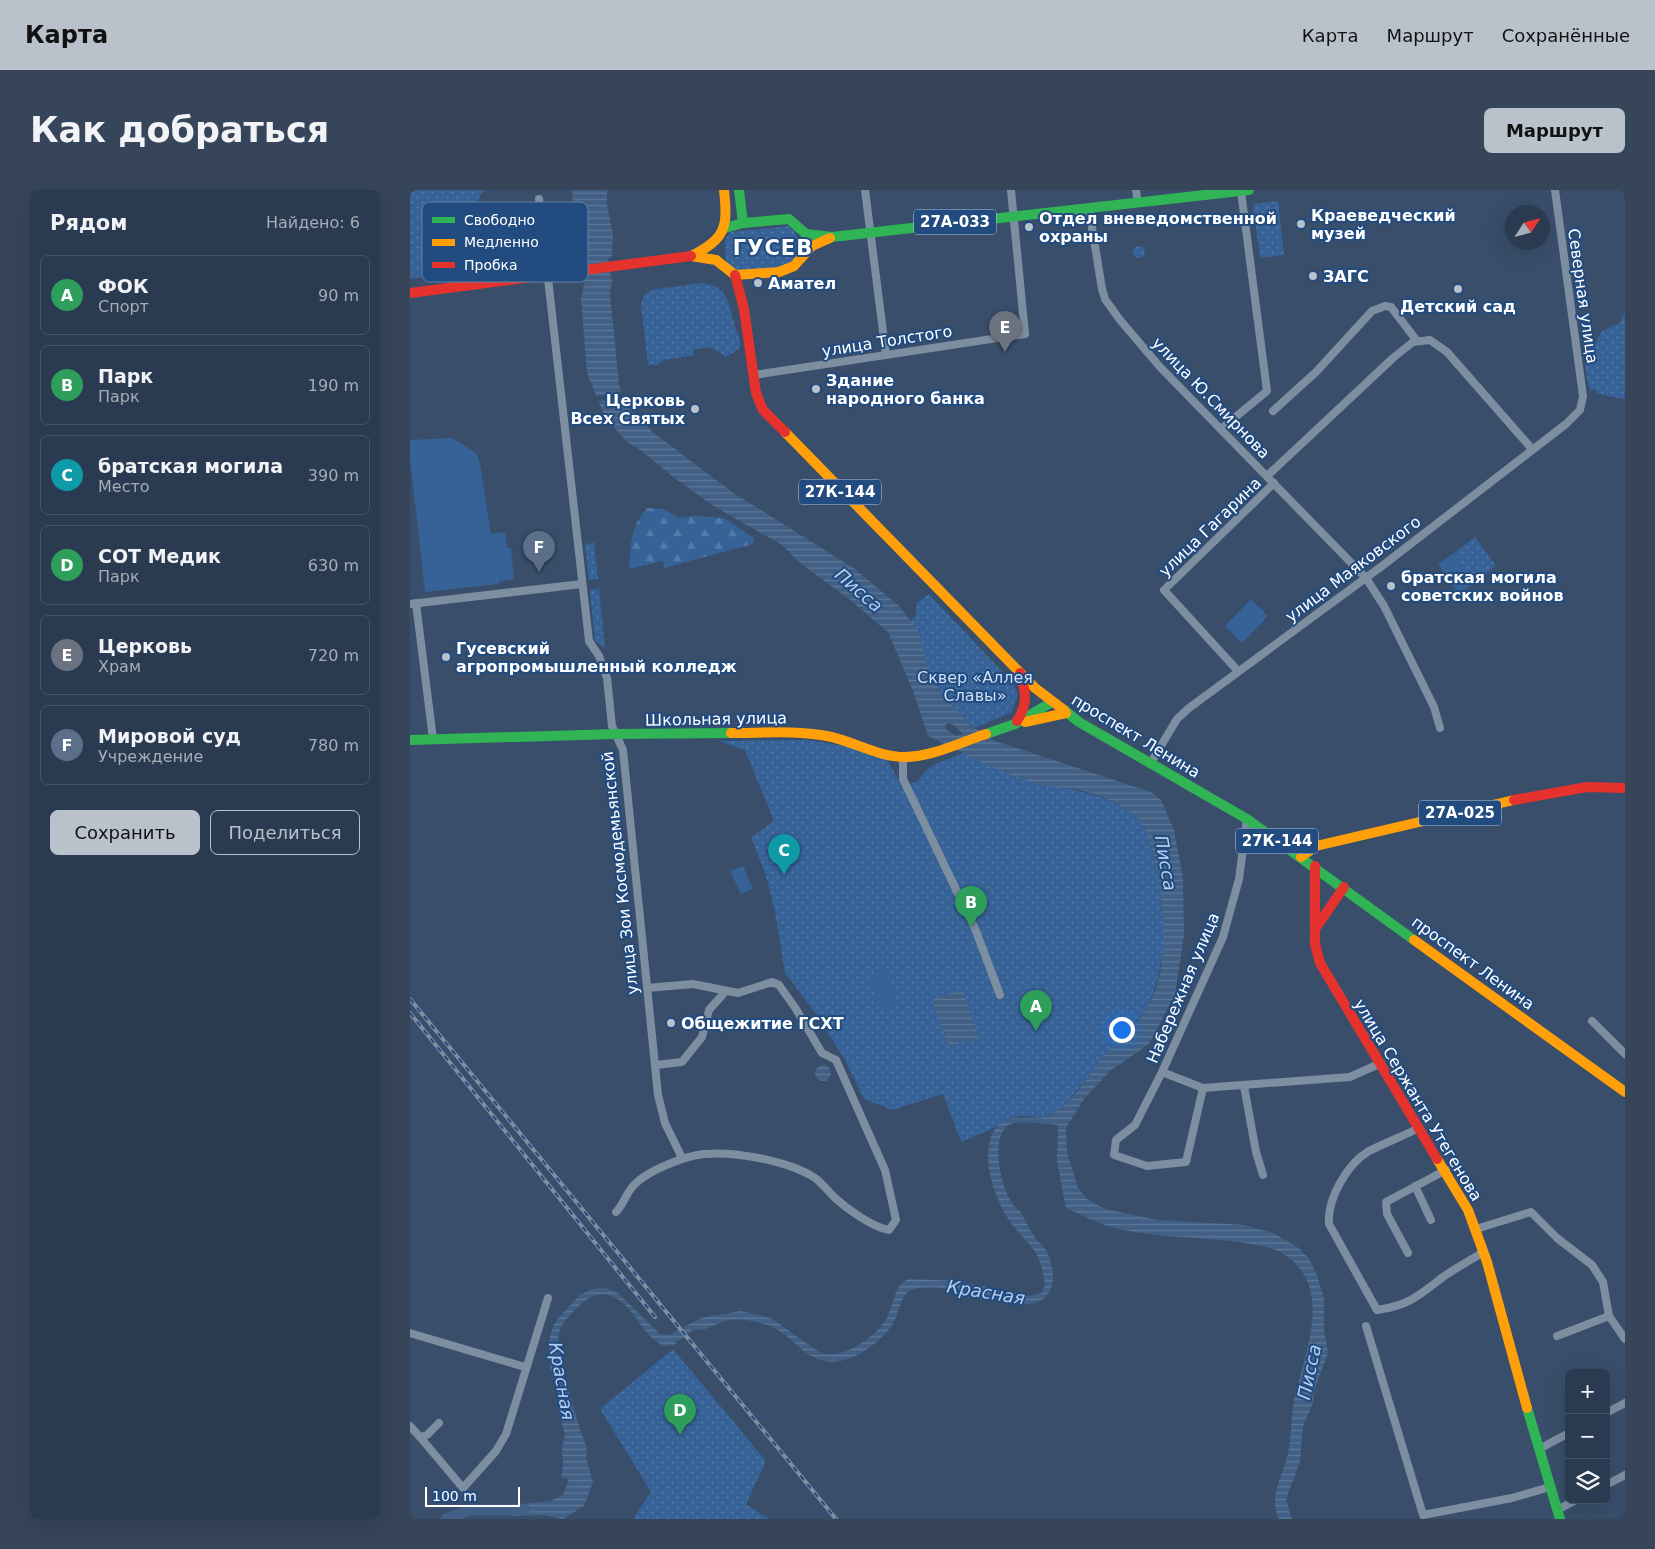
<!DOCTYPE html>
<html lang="ru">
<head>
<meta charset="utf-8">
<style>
  body { margin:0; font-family:"DejaVu Sans",sans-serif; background:#36455a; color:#f1f3f6 }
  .controls { position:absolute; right:15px; bottom:15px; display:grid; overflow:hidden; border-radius:8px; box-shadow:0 5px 20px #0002 }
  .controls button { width:45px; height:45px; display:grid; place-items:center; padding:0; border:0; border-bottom:1px solid #465467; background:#2a3a50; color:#f1f3f6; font:25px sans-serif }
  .compass { position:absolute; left:1095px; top:15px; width:45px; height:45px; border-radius:50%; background:#2a3a50; box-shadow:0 5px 20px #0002; rotate:54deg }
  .scale { position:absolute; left:15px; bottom:12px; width:95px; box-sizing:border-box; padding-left:5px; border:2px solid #fff; border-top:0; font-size:14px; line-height:18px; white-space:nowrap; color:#fff; -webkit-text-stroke:4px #224b80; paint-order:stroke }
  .you { position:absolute; left:711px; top:839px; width:18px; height:18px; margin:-12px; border:4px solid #fff; border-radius:50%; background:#1a73e8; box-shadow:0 0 0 8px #1a73e833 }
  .badge { display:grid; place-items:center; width:32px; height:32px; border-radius:50%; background:#b9c1cb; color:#fff; font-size:16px; font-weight:700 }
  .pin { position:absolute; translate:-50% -41px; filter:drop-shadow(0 1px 2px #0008) }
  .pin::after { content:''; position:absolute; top:26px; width:18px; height:15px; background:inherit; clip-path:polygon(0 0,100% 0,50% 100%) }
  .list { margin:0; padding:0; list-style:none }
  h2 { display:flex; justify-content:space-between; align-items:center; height:65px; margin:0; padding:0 20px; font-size:21px }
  h2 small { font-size:16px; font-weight:400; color:#a5adb7 }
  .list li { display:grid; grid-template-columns:32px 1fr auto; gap:15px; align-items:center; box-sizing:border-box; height:80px; margin:0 10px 10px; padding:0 10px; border:1px solid #465467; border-radius:8px }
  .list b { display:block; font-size:19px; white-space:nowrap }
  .list p { margin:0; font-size:16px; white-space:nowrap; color:#a5adb7 }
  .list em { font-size:16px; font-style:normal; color:#a5adb7 }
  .actions { display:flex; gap:10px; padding:15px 20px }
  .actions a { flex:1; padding:11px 0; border:1px solid #b9c1cb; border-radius:8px; text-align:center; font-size:18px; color:#b9c1cb }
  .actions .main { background:#b9c1cb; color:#111 }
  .icon { flex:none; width:28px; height:28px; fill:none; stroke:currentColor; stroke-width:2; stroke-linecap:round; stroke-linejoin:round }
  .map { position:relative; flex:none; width:1215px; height:1329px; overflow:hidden; border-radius:8px }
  header { display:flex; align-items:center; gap:30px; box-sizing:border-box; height:70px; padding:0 25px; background:#b9c1cb; color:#111 }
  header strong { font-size:24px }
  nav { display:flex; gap:28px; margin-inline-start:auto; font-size:18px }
  .intro { display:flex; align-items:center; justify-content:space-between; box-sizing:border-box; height:120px; padding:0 30px }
  h1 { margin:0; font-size:35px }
  .button { padding:12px 22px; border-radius:8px; background:#b9c1cb; color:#111; font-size:18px; font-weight:700 }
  main { display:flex; gap:30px; padding:0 30px }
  aside { flex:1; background:#2a3a50; border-radius:8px; box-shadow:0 5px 20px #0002 }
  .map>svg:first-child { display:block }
</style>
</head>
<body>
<header>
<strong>Карта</strong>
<nav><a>Карта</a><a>Маршрут</a><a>Сохранённые</a></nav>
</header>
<div class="intro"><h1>Как добраться</h1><a class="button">Маршрут</a></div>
<main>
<aside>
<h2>Рядом<small>Найдено: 6</small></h2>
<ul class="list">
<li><span class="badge" style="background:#2e9e5b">A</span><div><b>ФОК</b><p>Спорт</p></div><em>90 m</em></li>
<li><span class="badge" style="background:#2e9e5b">B</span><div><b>Парк</b><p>Парк</p></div><em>190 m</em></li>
<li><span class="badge" style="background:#0f9aa8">C</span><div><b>братская могила</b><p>Место</p></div><em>390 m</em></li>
<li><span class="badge" style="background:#2e9e5b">D</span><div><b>СОТ Медик</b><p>Парк</p></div><em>630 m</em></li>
<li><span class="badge" style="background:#6b7280">E</span><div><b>Церковь</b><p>Храм</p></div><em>720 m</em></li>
<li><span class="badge" style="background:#5c6f8a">F</span><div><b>Мировой суд</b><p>Учреждение</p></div><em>780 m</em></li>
</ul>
<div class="actions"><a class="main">Сохранить</a><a>Поделиться</a></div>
</aside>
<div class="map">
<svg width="1215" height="1329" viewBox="0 0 1215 1329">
  <defs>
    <pattern id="green-dots" width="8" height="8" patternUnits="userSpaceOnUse" patternTransform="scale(1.25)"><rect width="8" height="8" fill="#366297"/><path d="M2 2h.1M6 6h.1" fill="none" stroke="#547aa7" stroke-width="1.8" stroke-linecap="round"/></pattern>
    <pattern id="forest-firs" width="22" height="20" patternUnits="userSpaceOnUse" patternTransform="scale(1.25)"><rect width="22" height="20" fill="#366297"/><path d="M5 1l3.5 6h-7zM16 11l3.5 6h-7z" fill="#547aa7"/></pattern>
    <pattern id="water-rules" width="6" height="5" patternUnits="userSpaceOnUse" patternTransform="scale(1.25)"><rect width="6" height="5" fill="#426085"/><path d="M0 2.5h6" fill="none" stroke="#5e7897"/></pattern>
  </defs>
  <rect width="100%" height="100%" fill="#384e6a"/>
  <g fill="url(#green-dots)">
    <path d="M 0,0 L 74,0 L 58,26 L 18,32 L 25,85 L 0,89 Z"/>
    <path d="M 868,11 L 874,65 L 850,68 L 843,14 Z"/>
    <path d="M 379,36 C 392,47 391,60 384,75 L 331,83 L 316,72 L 315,51 L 320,42 Z"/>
    <circle cx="729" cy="62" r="6"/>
    <path d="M 291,93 C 317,94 319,113 324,133 C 327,143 333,150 329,159 L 316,167 L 301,157 L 285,159 L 282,163 L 285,165 L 254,170 L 247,175 L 238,175 L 231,115 L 234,105 L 241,100 Z"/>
    <path d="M 1215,121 L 1215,209 L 1187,204 L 1185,199 L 1180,201 L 1175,177 L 1177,154 L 1185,154 L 1192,141 L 1210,133 Z"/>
    <path d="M 1065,347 L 1086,376 L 1065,392 L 1044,363 Z"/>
    <path d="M 184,353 L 188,389 L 179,390 L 175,354 Z"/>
    <path d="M 189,399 L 195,459 L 185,451 L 180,400 Z"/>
    <path d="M 519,404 L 603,493 L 608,504 L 602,522 L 565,538 C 542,523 524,496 515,471 C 510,456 510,444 500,432 L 506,426 L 507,413 Z"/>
    <path d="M 366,550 L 399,550 L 474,563 L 492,597 L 508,591 C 516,574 537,570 553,563 L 627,594 L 661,599 L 694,608 L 720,621 L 736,638 L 742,659 L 750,697 L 755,752 L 747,792 L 738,817 L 652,918 L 632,928 L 612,926 L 598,929 L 586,937 L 551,952 L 533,904 L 482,920 L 454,909 L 435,870 L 404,821 L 375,783 L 365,722 L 356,686 L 341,647 L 364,631 L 335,560 L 309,551 Z"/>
    <path d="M 263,1159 L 356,1271 L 336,1314 L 359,1329 L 223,1329 L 241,1302 L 190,1219 Z"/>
  </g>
  <path fill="url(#forest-firs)" d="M 237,318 L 253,319 L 269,328 L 285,326 L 314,328 L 344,348 L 343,354 L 254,378 L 253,371 L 219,379 C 221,353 220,338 237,318 Z"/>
  <g fill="#366297">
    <path d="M 42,248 L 66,263 L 70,273 L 81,344 L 95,342 L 97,358 L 101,358 L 104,390 L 90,391 L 88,394 L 15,402 L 0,268 L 0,250 Z"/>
    <path d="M 1044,363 L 1065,392 L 1049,404 L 1028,374 Z"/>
    <path d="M 841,409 L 858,426 L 832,453 L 815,436 Z"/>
    <path d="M 333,676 L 343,699 L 331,704 L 320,681 Z"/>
    <path d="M 475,780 L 488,816 L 472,822 L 459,786 Z"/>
  </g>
  <g fill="url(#water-rules)" fill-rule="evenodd">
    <path d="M 162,0 L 197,0 L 197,13 L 203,45 L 202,66 L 198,69 L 202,91 L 200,104 L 209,194 L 213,209 L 222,222 L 244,243 L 322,302 L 445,379 L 490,417 L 508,441 L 516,472 L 529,501 L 560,535 L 585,551 L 741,602 L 751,610 L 764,640 L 773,688 L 774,746 L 765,804 L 739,854 L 700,881 L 674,909 L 656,938 L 657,962 L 668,998 L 677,1009 L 695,1019 L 748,1030 L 835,1035 L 865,1044 L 889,1058 L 899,1069 L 906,1083 L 914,1108 L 914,1140 L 918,1163 L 904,1201 L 903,1213 L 893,1236 L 890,1272 L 876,1309 L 882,1329 L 869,1329 C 859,1308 870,1291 876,1271 C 882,1252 880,1231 884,1211 C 894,1163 927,1094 870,1062 C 861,1057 850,1056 841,1054 C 797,1046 752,1049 709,1039 C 691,1035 673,1026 656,1018 L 647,971 L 648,935 C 637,934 608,930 599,935 C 578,946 592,1011 610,1021 C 615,1030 620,1040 626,1049 C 630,1054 635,1057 638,1064 C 648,1088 644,1116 613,1114 C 586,1109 526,1091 501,1100 C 492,1103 489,1122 484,1132 C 472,1152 441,1176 415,1171 C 396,1168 386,1152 371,1142 C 364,1137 354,1134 346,1132 C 338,1130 329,1129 320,1130 C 307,1131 297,1143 284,1139 L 269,1151 L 266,1151 L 265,1155 L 254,1156 C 231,1146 224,1113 199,1105 C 187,1102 177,1108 169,1116 C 161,1124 151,1133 149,1143 C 145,1159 169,1240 177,1257 L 176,1267 L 183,1292 L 174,1316 L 153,1329 L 133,1325 L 102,1326 L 101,1315 L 140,1311 L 153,1305 L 159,1289 L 151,1287 L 153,1275 L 152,1256 L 155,1245 L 148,1219 L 148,1196 L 140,1180 L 139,1152 L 143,1136 L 150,1126 L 170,1105 L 182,1099 L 195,1098 L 208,1103 L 250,1144 L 259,1145 L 291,1128 L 331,1121 L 361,1128 L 409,1162 C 431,1171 463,1149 475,1131 C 485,1117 482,1095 499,1089 L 547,1091 L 618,1106 L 631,1103 C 636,1097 635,1091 633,1084 C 629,1057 613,1051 599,1030 C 585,1008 571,971 582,945 C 591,922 612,930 631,928 C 642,926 654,916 662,908 C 675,893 686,875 699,860 C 712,846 728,834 737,818 C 760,780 755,719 746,678 C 742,657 738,634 719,621 C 702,609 679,601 658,598 C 648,597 636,597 626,594 C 589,582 553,563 518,546 L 503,501 L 478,442 L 440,410 L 389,372 L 372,355 L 302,315 L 262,286 L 233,262 L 217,252 L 195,227 L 177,183 L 171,108 L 175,90 L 166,45 ZM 539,533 L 544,535 L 553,544 L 546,546 L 535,539 L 535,535 Z"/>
    <circle cx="375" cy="56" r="6"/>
    <path d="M 552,799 L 569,847 L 539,857 L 522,810 Z"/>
    <circle cx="413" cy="883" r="8"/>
  </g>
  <path fill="#384e6a" d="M 213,202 L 214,208 L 186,211 L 186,206 Z"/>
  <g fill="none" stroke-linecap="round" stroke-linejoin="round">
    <path stroke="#426085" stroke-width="11" d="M 36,1329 L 60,1320 L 115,1320"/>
    <g stroke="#7d8ea1" stroke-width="8">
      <path d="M 455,0 L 476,165"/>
      <path d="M 726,0 L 728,13"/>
      <path d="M 129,9 L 179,451 L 189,466 L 197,488 L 202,536 L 213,560 L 248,905 L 255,933 L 272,968"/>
      <path d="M 679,19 L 692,99 L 695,109 L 710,130 L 750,177 L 956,388 L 974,416 L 1024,517 L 1030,538"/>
      <path d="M 344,185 L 615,144 L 601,0"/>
      <path d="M 863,221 L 906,182 L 962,121 L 975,116 L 981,117 L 1007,151"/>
      <path d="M 811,239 L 857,201 L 831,1"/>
      <path d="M 857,286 L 983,168 L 1003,152 L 1020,150 L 1037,162 L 1122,259"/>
      <path d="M 6,413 L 23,549"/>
      <path d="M 0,414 L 172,394"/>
      <path d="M 828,481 L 754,400 L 864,293"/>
      <path d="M 493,567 L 493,589 L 566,741 L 590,805"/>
      <path d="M 740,574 L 767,529 L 779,518 L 972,376 L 1156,234 L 1170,220 L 1173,206 L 1145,0"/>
      <path d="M 1182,831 L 1215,864"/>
      <path d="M 245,875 L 272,872 L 292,847 L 299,820 L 315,802"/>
      <path d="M 752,882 L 793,898 L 940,887 L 971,873"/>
      <path d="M 834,896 L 846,962 L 853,985"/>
      <path d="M 793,898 L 776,972 L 737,976 L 704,965 L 706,950 L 725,935 L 752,882 L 813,747 L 829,689 L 837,629"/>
      <path d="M 1009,938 C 993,946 975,953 959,961 C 937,974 917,1009 919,1034 L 967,1120 C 998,1116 1010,1105 1033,1087 C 1046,1078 1060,1070 1074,1062"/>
      <path d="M 1005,996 L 1021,1030"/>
      <path d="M 206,1022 C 214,1014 217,1001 225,994 C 239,980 275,966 294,964 C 325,961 379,971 405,988 C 412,993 418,1001 424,1007 C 437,1019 462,1037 479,1040 L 486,1030 L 475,980 L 426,870 L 412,863 L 386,819 L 369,795 L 362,792 L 328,803 L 283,794 L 237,798"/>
      <path d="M 1066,1039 L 1121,1022 L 1147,1048 L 1182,1075 L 1193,1092 L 1199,1126 L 1215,1149"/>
      <path d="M 998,1063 L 977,1024 L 976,1012 L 1036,980"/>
      <path d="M 956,1136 L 1013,1325 L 1102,1308 L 1140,1297"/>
      <path d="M 0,1143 L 115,1177"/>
      <path d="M 1147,1146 L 1199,1126"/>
      <path d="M 1196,1223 L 1215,1213"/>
      <path d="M 0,1236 L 10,1247 L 17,1245 L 29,1233"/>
      <path d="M 10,1247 L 53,1298 L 86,1261 L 96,1244 L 138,1108"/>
      <path d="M 1129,1259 L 1159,1243"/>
      <path d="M 1196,1295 L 1215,1285"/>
      <path d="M 1147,1320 L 1166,1310"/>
    </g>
    <g stroke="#30b455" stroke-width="10">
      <path d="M 329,0 L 333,33"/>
      <path d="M 315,38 L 333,33 L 379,29 L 396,44 L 422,47 L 839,0"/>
      <path d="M 654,520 L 669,532 L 837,629 L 1004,750"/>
      <path d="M 576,544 L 605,534 L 642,512"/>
      <path d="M 0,550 L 205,544 L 321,543"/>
      <path d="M 1117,1218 L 1150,1329"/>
    </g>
    <g stroke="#ff9f0a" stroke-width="10">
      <path d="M 281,66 C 316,49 318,37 314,0"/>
      <path d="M 281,66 L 306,70 L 325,85 L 369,82 L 384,76 L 402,56 L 420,48"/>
      <path d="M 375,242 L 625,498 L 654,520"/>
      <path d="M 615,532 L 656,523"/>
      <path d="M 321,543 C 352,543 386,540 417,546 C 443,551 468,567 495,567 C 522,567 551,552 576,544"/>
      <path d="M 891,667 L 906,656 L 1104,610"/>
      <path d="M 1004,750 L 1215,902"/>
      <path d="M 1027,969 L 1058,1020 L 1077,1072 L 1117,1218"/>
    </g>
    <g stroke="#e5322d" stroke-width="10">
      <path d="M 325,85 L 334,119 L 346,203 L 353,220 L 375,242"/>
      <path d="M 0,103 L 281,66"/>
      <path d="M 607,531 C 618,514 616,502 610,483"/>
      <path d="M 1104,610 L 1177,597 L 1215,598"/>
      <path d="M 905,676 L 905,754 L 910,773 L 1027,969"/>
      <path d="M 905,739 L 934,697"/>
    </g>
    <g stroke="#7f8ea1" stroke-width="4">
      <g id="rail">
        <path d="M 0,809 L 426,1329"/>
        <path d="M 0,823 L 245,1127"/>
      </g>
    </g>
    <use href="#rail" stroke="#224b80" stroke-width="2" stroke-dasharray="5.5" stroke-linecap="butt"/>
  </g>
  <g fill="#b9c1cb" stroke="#224b80" stroke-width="2">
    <circle cx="891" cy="34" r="5"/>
    <circle cx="619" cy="37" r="5"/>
    <circle cx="903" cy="86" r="5"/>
    <circle cx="348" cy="93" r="5"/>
    <circle cx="1048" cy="99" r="5"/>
    <circle cx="406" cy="199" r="5"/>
    <circle cx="285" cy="219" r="5"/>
    <circle cx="981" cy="396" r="5"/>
    <circle cx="36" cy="467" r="5"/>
    <circle cx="261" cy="833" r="5"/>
  </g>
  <g text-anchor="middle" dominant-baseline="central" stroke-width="4" stroke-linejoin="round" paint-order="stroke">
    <g fill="#224b80" stroke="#bdc9d9" stroke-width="1">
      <rect x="504" y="19.5" width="82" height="25" rx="4"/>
      <rect x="389" y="289.5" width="82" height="25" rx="4"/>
      <rect x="1009" y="610.5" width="82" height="25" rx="4"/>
      <rect x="826" y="638.5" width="82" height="25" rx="4"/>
    </g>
    <g font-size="15" font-weight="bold" fill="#fff">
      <text x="545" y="32">27А-033</text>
      <text x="430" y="302">27К-144</text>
      <text x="1050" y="623">27А-025</text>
      <text x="867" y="651">27К-144</text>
    </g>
    <g font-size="16" font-weight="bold" fill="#fff" stroke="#224b80" text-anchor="start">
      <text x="901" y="25">Краеведческий<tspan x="901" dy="18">музей</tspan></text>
      <text x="629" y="28">Отдел вневедомственной<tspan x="629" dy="18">охраны</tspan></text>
      <text x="913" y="86">ЗАГС</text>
      <text x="358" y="93">Амател</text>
      <text x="1048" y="116" text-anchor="middle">Детский сад</text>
      <text x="416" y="190">Здание<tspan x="416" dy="18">народного банка</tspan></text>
      <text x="275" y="210" text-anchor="end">Церковь<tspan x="275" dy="18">Всех Святых</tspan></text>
      <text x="991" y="387">братская могила<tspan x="991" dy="18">советских войнов</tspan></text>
      <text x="46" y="458">Гусевский<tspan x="46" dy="18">агропромышленный колледж</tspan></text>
      <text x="271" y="833">Общежитие ГСХТ</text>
    </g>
    <g font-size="16" fill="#fff" stroke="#224b80">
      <text transform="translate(1173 106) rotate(82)">Северная улица</text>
      <text transform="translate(477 151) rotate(-9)">улица Толстого</text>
      <text transform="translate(801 208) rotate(46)">улица Ю.Смирнова</text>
      <text transform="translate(800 337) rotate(-44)">улица Гагарина</text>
      <text transform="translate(943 379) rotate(-37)">улица Маяковского</text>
      <text transform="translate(306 529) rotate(-1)">Школьная улица</text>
      <text transform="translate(726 546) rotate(31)">проспект Ленина</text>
      <text transform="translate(210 683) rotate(-96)">улица Зои Космодемьянской</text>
      <text transform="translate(1063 773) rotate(36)">проспект Ленина</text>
      <text transform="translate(773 798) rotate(-67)">Набережная улица</text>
      <text transform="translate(1008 910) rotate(59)">улица Сержанта Утегенова</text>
    </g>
    <g font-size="16" fill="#ccdff6" stroke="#224b80">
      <text x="565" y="487">Сквер «Аллея<tspan x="565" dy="18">Славы»</tspan></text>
    </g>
    <g font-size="18" font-style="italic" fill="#b4cfef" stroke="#224b80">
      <text transform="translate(449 400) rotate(41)">Писса</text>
      <text transform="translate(756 673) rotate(80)">Писса</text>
      <text transform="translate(576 1102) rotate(9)">Красная</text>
      <text transform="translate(899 1182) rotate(-78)">Писса</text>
      <text transform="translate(152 1191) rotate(80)">Красная</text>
    </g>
    <g font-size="21" font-weight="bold" letter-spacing="1" fill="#fff" stroke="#224b80">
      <text x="363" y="58">ГУСЕВ</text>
    </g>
  </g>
  <rect x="12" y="12" width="166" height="80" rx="8" fill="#224b80" stroke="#6481a6" stroke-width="1"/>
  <rect x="22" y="27" width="23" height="6" fill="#30b455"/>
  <rect x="22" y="49" width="23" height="7" fill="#ff9f0a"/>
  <rect x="22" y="72" width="23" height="6" fill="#e5322d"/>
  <g font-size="14" fill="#fff">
    <text x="54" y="35">Свободно</text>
    <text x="54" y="57">Медленно</text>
    <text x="54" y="80">Пробка</text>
  </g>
</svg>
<div class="controls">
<button>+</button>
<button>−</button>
<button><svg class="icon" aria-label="layers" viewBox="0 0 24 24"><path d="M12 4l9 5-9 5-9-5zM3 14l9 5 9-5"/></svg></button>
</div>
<svg class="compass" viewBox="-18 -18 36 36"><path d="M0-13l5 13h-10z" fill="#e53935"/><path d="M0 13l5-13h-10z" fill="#a5adb7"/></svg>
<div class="scale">100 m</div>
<div class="you"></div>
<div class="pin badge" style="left:626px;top:841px;background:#2e9e5b">A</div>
<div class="pin badge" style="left:561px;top:737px;background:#2e9e5b">B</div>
<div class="pin badge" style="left:374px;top:685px;background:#0f9aa8">C</div>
<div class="pin badge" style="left:270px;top:1245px;background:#2e9e5b">D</div>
<div class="pin badge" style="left:595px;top:162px;background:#6b7280">E</div>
<div class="pin badge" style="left:129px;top:382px;background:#5c6f8a">F</div>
</div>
</main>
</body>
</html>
